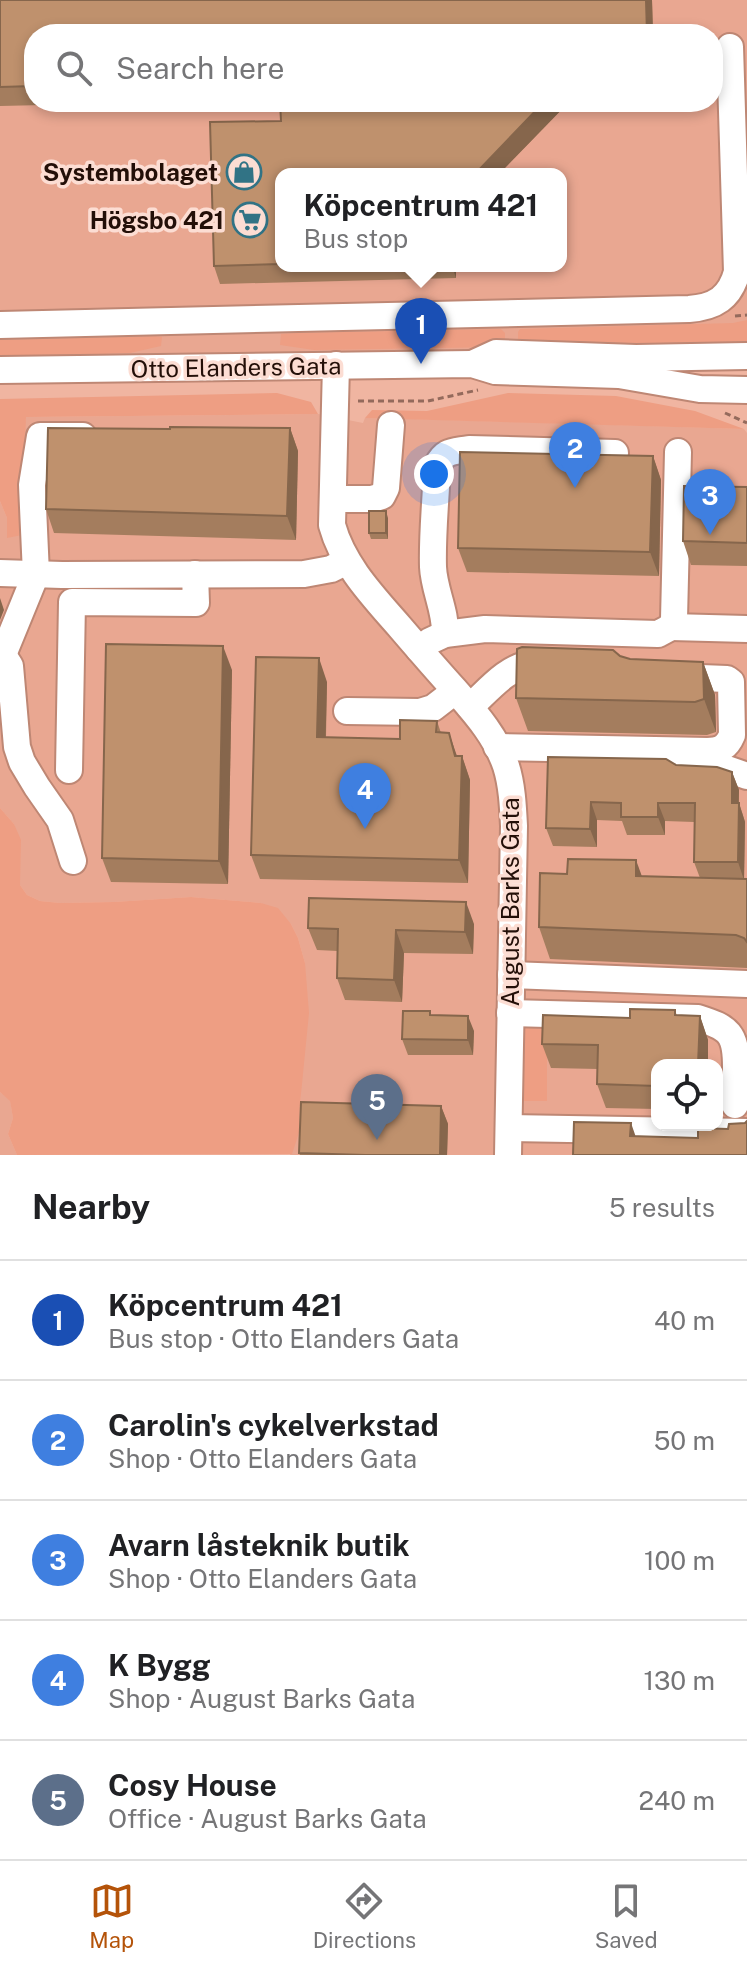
<!DOCTYPE html>
<html lang="en">
<head>
<meta charset="utf-8">
<style>
  body { margin:0; font-family:"Public Sans",sans-serif; background:#f2f2f2; color:#202124 }
  .controls { position:absolute; right:24px; bottom:24px; display:grid; overflow:hidden; border-radius:16px; box-shadow:0 4px 12px #0003 }
  .controls button { width:72px; height:72px; display:grid; place-items:center; padding:0; border:0; border-bottom:2px solid #e0e0e0; background:#fff; color:#202124; font:40px sans-serif }
  .you { position:absolute; left:434px; top:474px; width:28px; height:28px; margin:-20px; border:6px solid #fff; border-radius:50%; background:#1a73e8; box-shadow:0 0 0 12px #1a73e833 }
  .badge { display:grid; place-items:center; width:52px; height:52px; border-radius:50%; background:#b45309; color:#fff; font-size:26px; font-weight:700 }
  .pin { position:absolute; translate:-50% -66px; filter:drop-shadow(0 2px 4px #0008) }
  .pin::after { content:''; position:absolute; top:42px; width:28px; height:24px; background:inherit; clip-path:polygon(0 0,100% 0,50% 100%) }
  .popup { position:absolute; left:275px; top:168px; width:292px; height:104px; box-sizing:border-box; display:grid; place-content:center; border-radius:16px; background:#fff; filter:drop-shadow(0 2px 6px #0005); font-size:26px; white-space:nowrap; color:#757577 }
  .popup b { font-size:30px; color:#202124 }
  .popup::after { content:''; position:absolute; left:50%; top:100%; margin-left:-16px; border:16px solid transparent; border-top-color:#fff }
  .list { margin:0; padding:0; list-style:none }
  h2 { display:flex; justify-content:space-between; align-items:center; height:104px; margin:0; padding:0 32px; font-size:34px }
  h2 small { font-size:26px; font-weight:400; color:#757577 }
  .list li { display:grid; grid-template-columns:52px 1fr auto; gap:24px; align-items:center; box-sizing:border-box; height:120px; padding:0 32px; border-top:2px solid #e0e0e0 }
  .list b { display:block; font-size:30px; white-space:nowrap }
  .list p { margin:0; font-size:26px; white-space:nowrap; color:#757577 }
  .list em { font-size:26px; font-style:normal; color:#757577 }
  .icon { flex:none; width:44px; height:44px; fill:none; stroke:currentColor; stroke-width:2; stroke-linecap:round; stroke-linejoin:round }
  .map { position:relative; flex:none; width:747px; height:1155px; overflow:hidden }
  .search { position:absolute; background:#fff; box-shadow:0 4px 12px #0003; left:24px; right:24px; top:24px; height:88px; display:flex; align-items:center; gap:20px; box-sizing:border-box; padding:0 28px; border-radius:32px; color:#757577; font-size:30px }
  .sheet { height:704px; background:#fff }
  nav { display:flex; justify-content:space-around; align-items:center; box-sizing:border-box; height:112px; border-top:2px solid #e0e0e0; background:#fff; font-size:22px; color:#757577 }
  nav a { display:grid; justify-items:center; gap:4px }
  nav .on { color:#b45309 }
  .map>svg:first-child { display:block }
</style>
</head>
<body>
<div class="map">
<svg width="747" height="1155" viewBox="0 0 747 1155">
  <rect width="100%" height="100%" fill="#f0b5a1"/>
  <g fill="#e9a791" fill-rule="evenodd">
    <path d="M 0,0 L 747,0 L 747,353 L 0,362 ZM 34,34 L 713,34 L 713,102 L 34,102 ZM 281,174 L 561,174 L 561,266 L 281,266 Z"/>
    <path d="M 318,414 L 363,423 L 365,418 L 413,419 L 744,429 L 747,433 L 747,1155 L 290,1155 L 299,1133 L 305,963 L 298,938 L 291,924 L 261,903 L 191,897 L 114,902 L 60,903 L 40,901 L 27,895 L 20,885 L 20,867 L 14,824 L 0,808 L 0,501 L 7,518 L 7,537 L 26,417 ZM 657,1065 L 717,1065 L 717,1125 L 657,1125 Z"/>
    <path d="M 0,1092 L 10,1100 L 13,1118 L 8,1134 L 17,1155 L 0,1155 Z"/>
  </g>
  <g fill="#ee9e83">
    <path d="M 747,320 L 747,350 L 518,345 L 518,332 L 520,329 L 733,323 Z"/>
    <path d="M 501,329 L 505,333 L 505,343 L 502,347 L 314,350 L 280,345 L 281,334 L 295,333 Z"/>
    <path d="M 155,336 L 162,337 L 161,346 L 130,353 L 0,358 L 0,340 Z"/>
    <path d="M 277,393 L 311,402 L 318,414 L 26,417 L 22,535 L 7,538 L 7,518 L 0,501 L 0,399 Z"/>
    <path d="M 508,393 L 616,396 L 695,411 L 744,429 L 365,418 L 372,410 L 427,411 Z"/>
    <path d="M 0,808 L 14,824 L 21,840 L 20,885 L 27,895 L 40,901 L 60,903 L 114,902 L 191,897 L 261,903 L 278,908 L 291,924 L 298,938 L 305,963 L 309,1013 L 300,1104 L 299,1133 L 292,1154 L 17,1155 L 8,1134 L 13,1118 L 10,1101 L 0,1092 Z"/>
    <rect x="524" y="1025" width="23" height="76"/>
  </g>
  <g fill="none" stroke-linecap="round" stroke-linejoin="round">
    <g stroke="#be8774" stroke-width="30">
      <g id="minor">
        <path d="M 0,325 L 689,309 C 715,307 730,298 737,272 L 730,47"/>
        <path d="M 472,364 L 496,353 L 636,358 L 747,356"/>
        <path d="M 336,365 L 332,525 C 343,565 372,595 399,626 C 417,647 436,669 455,690 C 475,713 496,736 506,766 C 512,785 513,806 514,826 L 508,1155"/>
        <path d="M 0,370 L 472,364 L 495,371 L 619,375 L 700,389 L 747,390"/>
        <path d="M 333,499 L 372,499 L 382,496 L 386,488 L 391,425"/>
        <path d="M 0,573 L 62,575 L 304,574 L 331,569 L 347,561"/>
        <path d="M 671,627 L 747,629"/>
        <path d="M 445,634 C 446,611 434,590 433,567 C 432,533 436,499 437,466 C 445,450 452,452 469,449 L 615,453"/>
        <path d="M 419,649 L 430,641 L 445,634 L 485,629 L 658,634 L 671,627 L 674,619 L 678,452"/>
        <path d="M 3,655 L 10,666 L 17,747 L 22,762 L 37,787 L 60,820 L 73,861"/>
        <path d="M 0,662 L 36,574 L 32,485 L 40,436 L 83,436"/>
        <path d="M 470,707 C 487,692 507,666 532,664 C 538,663 545,664 551,664"/>
        <path d="M 347,711 L 420,712 L 433,708 L 455,691"/>
        <path d="M 497,747 L 708,751 C 721,750 727,747 732,735 L 731,682 L 727,679 L 675,677"/>
        <path d="M 688,767 L 727,769 L 747,776"/>
        <path d="M 69,770 L 72,602 L 196,603 L 195,574"/>
        <path d="M 511,975 L 747,984"/>
        <path d="M 510,1013 L 698,1018 C 729,1028 736,1033 736,1067 C 736,1080 735,1092 735,1105"/>
        <path d="M 509,1128 L 747,1132"/>
      </g>
    </g>
    <g stroke="#946a5c" stroke-width="3" stroke-dasharray="6 4" stroke-linecap="butt">
      <path d="M 735,316 L 747,315"/>
      <path d="M 358,401 L 428,401 L 478,390"/>
      <path d="M 725,413 L 747,423"/>
    </g>
    <use href="#minor" stroke="#fff" stroke-width="26"/>
  </g>
  <g fill="#a47d5e">
    <path d="M 0,0 L 652,0 L 653,34 L 34,34 L 34,102 L 174,102 L 0,106 Z"/>
    <path d="M 280,102 L 569,102 L 499,174 L 281,174 L 281,266 L 456,266 L 456,278 L 220,284 L 214,266 L 281,121 Z"/>
    <path d="M 290,428 L 298,451 L 296,540 L 54,533 L 46,509 L 170,429 Z"/>
    <path d="M 653,456 L 661,480 L 659,576 L 467,572 L 458,548 Z"/>
    <path d="M 747,487 L 747,566 L 691,565 L 683,541 Z"/>
    <path d="M 388,518 L 388,539 L 371,539 L 369,533 Z"/>
    <path d="M 620,656 L 630,659 L 703,662 L 715,695 L 716,732 L 707,735 L 528,731 L 516,698 Z"/>
    <path d="M 232,670 L 228,884 L 111,882 L 102,858 Z"/>
    <path d="M 327,682 L 326,737 L 400,739 L 437,721 L 441,733 L 457,756 L 462,756 L 470,780 L 468,883 L 260,879 L 251,855 Z"/>
    <path d="M 548,757 L 676,765 L 732,772 L 739,790 L 739,803 L 745,822 L 744,879 L 747,879 L 747,968 L 550,959 L 539,927 L 642,877 L 700,878 L 694,862 L 694,822 L 665,821 L 665,835 L 627,835 L 622,821 L 597,820 L 597,847 L 553,846 L 546,828 Z"/>
    <path d="M 474,924 L 473,954 L 404,953 L 402,1002 L 345,1000 L 337,978 L 338,951 L 317,950 L 308,928 Z"/>
    <path d="M 675,1010 L 677,1016 L 700,1016 L 708,1040 L 657,1065 L 657,1109 L 606,1108 L 597,1084 L 598,1069 L 551,1068 L 542,1044 L 630,1018 Z"/>
    <path d="M 432,1015 L 474,1031 L 473,1055 L 408,1055 L 402,1039 Z"/>
    <path d="M 441,1106 L 448,1124 L 447,1155 L 300,1155 L 299,1153 Z"/>
  </g>
  <g fill="#86664c">
    <path d="M 646,0 L 652,0 L 653,34 L 647,34 Z"/>
    <path d="M 544,102 L 569,102 L 499,174 L 475,174 Z"/>
    <path d="M 452,266 L 456,266 L 456,278 Z"/>
    <path d="M 290,428 L 298,451 L 296,540 L 287,516 Z"/>
    <path d="M 653,456 L 661,480 L 659,576 L 650,552 Z"/>
    <path d="M 386,511 L 388,518 L 388,539 L 386,533 Z"/>
    <path d="M 0,598 L 4,610 L 0,620 Z"/>
    <path d="M 223,646 L 232,670 L 228,884 L 219,861 Z"/>
    <path d="M 319,658 L 327,682 L 325,761 L 317,737 Z"/>
    <path d="M 703,662 L 715,695 L 716,732 L 704,699 Z"/>
    <path d="M 449,733 L 457,756 L 462,756 L 470,780 L 468,883 L 459,860 L 455,756 Z"/>
    <path d="M 732,772 L 739,790 L 738,821 L 732,803 Z"/>
    <path d="M 591,802 L 597,820 L 597,847 L 590,829 Z"/>
    <path d="M 658,803 L 665,821 L 665,835 L 658,817 Z"/>
    <path d="M 739,803 L 745,822 L 744,880 L 738,862 Z"/>
    <path d="M 636,860 L 648,893 L 636,876 Z"/>
    <path d="M 466,902 L 474,924 L 473,954 L 465,932 Z"/>
    <path d="M 396,930 L 404,953 L 402,1002 L 394,980 Z"/>
    <path d="M 468,1016 L 474,1031 L 473,1055 L 468,1040 Z"/>
    <path d="M 700,1016 L 708,1040 L 708,1065 L 698,1065 Z"/>
    <path d="M 441,1106 L 448,1124 L 447,1155 L 440,1155 Z"/>
    <path d="M 631,1123 L 639,1146 L 630,1136 Z"/>
  </g>
  <g fill="#bf916d" stroke="#86664c" stroke-width="2">
    <path d="M 0,0 L 646,0 L 647,34 L 34,34 L 34,86 L 0,87 Z"/>
    <path d="M 280,102 L 544,102 L 475,174 L 281,174 L 281,264 L 214,266 L 210,122 L 281,121 Z"/>
    <path d="M 170,427 L 290,428 L 287,516 L 46,509 L 48,428 L 170,429 Z"/>
    <path d="M 460,452 L 653,456 L 650,552 L 458,548 Z"/>
    <path d="M 684,486 L 747,487 L 747,543 L 683,541 Z"/>
    <rect x="369" y="511" width="17" height="22"/>
    <path d="M 106,644 L 223,646 L 219,861 L 102,858 Z"/>
    <path d="M 522,647 L 613,650 L 620,656 L 630,659 L 703,662 L 704,699 L 695,702 L 516,698 L 517,649 Z"/>
    <path d="M 256,657 L 319,658 L 317,737 L 400,739 L 400,720 L 437,721 L 436,732 L 449,733 L 455,756 L 462,756 L 459,860 L 251,855 Z"/>
    <path d="M 548,757 L 666,759 L 676,765 L 717,767 L 732,772 L 732,803 L 739,803 L 738,862 L 694,862 L 695,803 L 658,803 L 658,817 L 621,817 L 621,803 L 591,802 L 590,829 L 546,828 Z"/>
    <path d="M 568,859 L 636,860 L 636,876 L 747,879 L 747,942 L 744,938 L 736,935 L 539,927 L 540,873 L 567,874 Z"/>
    <path d="M 309,898 L 466,902 L 465,932 L 396,930 L 394,980 L 337,978 L 338,929 L 308,928 Z"/>
    <path d="M 630,1009 L 675,1010 L 675,1015 L 700,1016 L 698,1065 L 657,1065 L 657,1086 L 597,1084 L 598,1045 L 542,1044 L 543,1015 L 630,1018 Z"/>
    <path d="M 403,1011 L 430,1011 L 430,1015 L 468,1016 L 468,1040 L 402,1039 Z"/>
    <path d="M 301,1102 L 441,1106 L 440,1155 L 365,1155 L 299,1153 Z"/>
    <path d="M 747,1121 L 747,1155 L 573,1155 L 574,1122 L 631,1123 L 630,1136 L 698,1138 L 698,1128 L 728,1129 L 729,1124 L 745,1123 Z"/>
  </g>
  <defs>
    <g id="shop-ring" transform="scale(1.8)"><circle r="9.5" fill="#fcddd3" stroke="#317385" stroke-width="1.5"/><path d="M-5-2.5h2.3a2.7 3.5 0 0 1 5.4 0H5L5.5 6h-11ZM-1.5-2.5h3a1.5 2.3 0 0 0-3 0Z" fill="#317385"/></g>
    <g id="supermarket-ring" transform="scale(1.8)"><circle r="9.5" fill="#fcddd3" stroke="#317385" stroke-width="1.5"/><path d="M-6-5.5h2.5l.6 2H6L4.5 2H-2.5L-4.4-4H-6ZM-1.5 3.2a1.3 1.3 0 1 0 .1 0ZM3 3.2a1.3 1.3 0 1 0 .1 0Z" fill="#317385"/></g>
  </defs>
  <g fill-rule="evenodd">
    <use href="#shop-ring" x="244" y="172"/>
    <use href="#supermarket-ring" x="250" y="220"/>
  </g>
  <g text-anchor="middle" dominant-baseline="central" stroke-width="7" stroke-linejoin="round" paint-order="stroke">
    <g font-size="24" font-weight="bold" fill="#230f08" stroke="#fcddd3" text-anchor="end">
      <text x="218" y="172">Systembolaget</text>
      <text x="224" y="220">Högsbo 421</text>
    </g>
    <g font-size="24" fill="#230f08" stroke="#fcddd3">
      <text transform="translate(236 367) rotate(-1)">Otto Elanders Gata</text>
      <text transform="translate(510 902) rotate(-90)">August Barks Gata</text>
    </g>
  </g>
</svg>
<div class="controls">
<button><svg class="icon" aria-label="locate" viewBox="0 0 24 24"><circle cx="12" cy="12" r="6"/><path d="M12 2v4M12 18v4M2 12h4M18 12h4"/></svg></button>
</div>
<div class="you"></div>
<div class="pin badge" style="left:421px;top:364px;background:#1a4fb4">1</div>
<div class="popup"><b>Köpcentrum 421</b>Bus stop</div>
<div class="pin badge" style="left:575px;top:488px;background:#3f7fe0">2</div>
<div class="pin badge" style="left:710px;top:535px;background:#3f7fe0">3</div>
<div class="pin badge" style="left:365px;top:829px;background:#3f7fe0">4</div>
<div class="pin badge" style="left:377px;top:1140px;background:#5c6f8a">5</div>
<div class="search"><svg class="icon" aria-label="search" viewBox="0 0 24 24"><circle cx="10" cy="10" r="6"/><path d="M15 15l6 6"/></svg>Search here</div>
</div>
<section class="sheet">
<h2>Nearby<small>5 results</small></h2>
<ul class="list">
<li><span class="badge" style="background:#1a4fb4">1</span><div><b>Köpcentrum 421</b><p>Bus stop · Otto Elanders Gata</p></div><em>40 m</em></li>
<li><span class="badge" style="background:#3f7fe0">2</span><div><b>Carolin's cykelverkstad</b><p>Shop · Otto Elanders Gata</p></div><em>50 m</em></li>
<li><span class="badge" style="background:#3f7fe0">3</span><div><b>Avarn låsteknik butik</b><p>Shop · Otto Elanders Gata</p></div><em>100 m</em></li>
<li><span class="badge" style="background:#3f7fe0">4</span><div><b>K Bygg</b><p>Shop · August Barks Gata</p></div><em>130 m</em></li>
<li><span class="badge" style="background:#5c6f8a">5</span><div><b>Cosy House</b><p>Office · August Barks Gata</p></div><em>240 m</em></li>
</ul>
</section>
<nav>
<a class="on"><svg class="icon" aria-label="map" viewBox="0 0 24 24"><path d="M3 6l6-2 6 2 6-2v14l-6 2-6-2-6 2zM9 4v14M15 6v14"/></svg>Map</a>
<a><svg class="icon" aria-label="directions" viewBox="0 0 24 24"><path d="M12 3l9 9-9 9-9-9zM9 14v-3h6M13 9l2 2-2 2"/></svg>Directions</a>
<a><svg class="icon" aria-label="saved" viewBox="0 0 24 24"><path d="M7 4h10v16l-5-4-5 4z"/></svg>Saved</a>
</nav>
</body>
</html>
